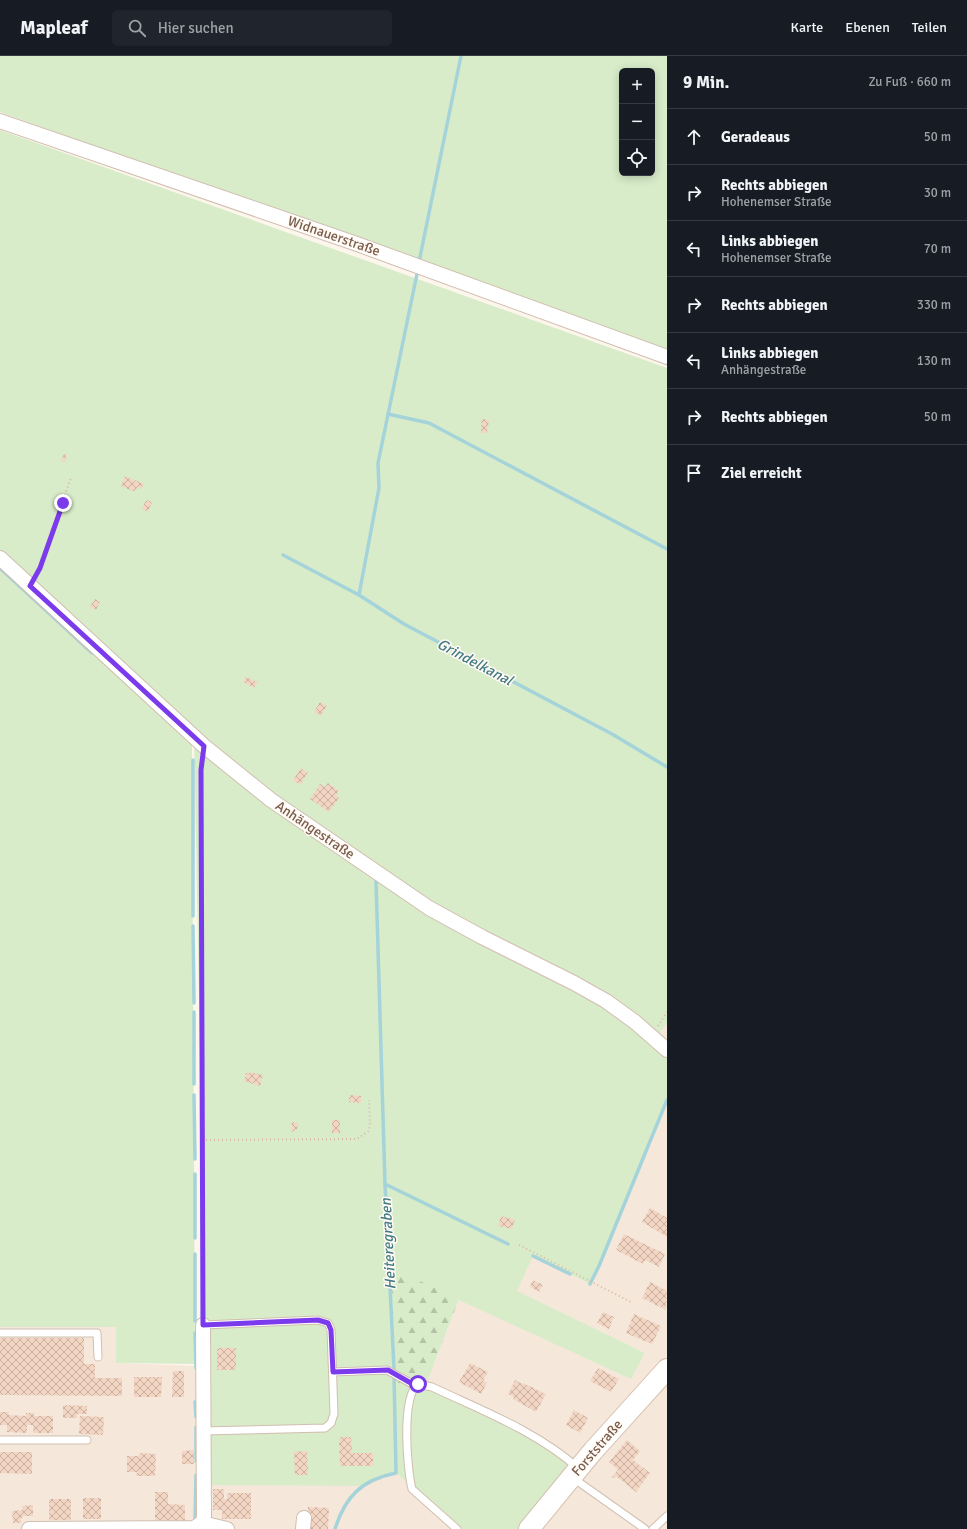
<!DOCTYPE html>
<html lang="de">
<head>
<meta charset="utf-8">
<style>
  body { margin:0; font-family:Signika,sans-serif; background:#20242c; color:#f1f3f6 }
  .controls { position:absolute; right:12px; top:12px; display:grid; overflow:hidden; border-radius:6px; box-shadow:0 2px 10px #0003 }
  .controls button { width:36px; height:36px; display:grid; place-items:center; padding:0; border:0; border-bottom:1px solid #363941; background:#171b24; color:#f1f3f6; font:20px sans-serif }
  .stop { position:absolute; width:12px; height:12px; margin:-9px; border:3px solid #7c3aed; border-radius:50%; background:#fff }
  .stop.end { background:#7c3aed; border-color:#fff; box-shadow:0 1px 4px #0008 }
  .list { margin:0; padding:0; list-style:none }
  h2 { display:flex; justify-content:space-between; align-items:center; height:52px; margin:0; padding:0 16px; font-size:17px }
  h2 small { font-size:13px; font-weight:400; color:#9ea1a6 }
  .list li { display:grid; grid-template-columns:26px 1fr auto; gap:12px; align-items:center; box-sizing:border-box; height:56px; padding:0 16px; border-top:1px solid #363941 }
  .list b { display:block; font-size:15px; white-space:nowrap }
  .list p { margin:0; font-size:13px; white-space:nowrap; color:#9ea1a6 }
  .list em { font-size:13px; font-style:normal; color:#9ea1a6 }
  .icon { flex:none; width:22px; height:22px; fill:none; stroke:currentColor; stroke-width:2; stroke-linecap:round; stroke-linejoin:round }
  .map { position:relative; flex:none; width:667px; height:1473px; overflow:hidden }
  header { display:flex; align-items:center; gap:24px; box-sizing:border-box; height:56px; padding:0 20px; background:#171b24; border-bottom:1px solid #363941 }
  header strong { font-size:19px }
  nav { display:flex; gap:22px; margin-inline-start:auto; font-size:14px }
  .search { width:280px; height:36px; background:#20242c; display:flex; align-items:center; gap:10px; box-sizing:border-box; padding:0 14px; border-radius:6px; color:#9ea1a6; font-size:15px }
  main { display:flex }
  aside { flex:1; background:#171b24 }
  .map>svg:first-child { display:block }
</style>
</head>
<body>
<header>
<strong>Mapleaf</strong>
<div class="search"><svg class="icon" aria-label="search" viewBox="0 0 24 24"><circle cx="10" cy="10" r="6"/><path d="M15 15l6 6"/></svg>Hier suchen</div>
<nav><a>Karte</a><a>Ebenen</a><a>Teilen</a></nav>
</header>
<main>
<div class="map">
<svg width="667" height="1473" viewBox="0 0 667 1473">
  <defs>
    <pattern id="forest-firs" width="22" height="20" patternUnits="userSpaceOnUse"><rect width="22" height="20" fill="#d8ecc9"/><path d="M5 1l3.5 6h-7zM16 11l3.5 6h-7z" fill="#b4c2a5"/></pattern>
    <pattern id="building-cross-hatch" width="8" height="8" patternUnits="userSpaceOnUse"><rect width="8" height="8" fill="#f3d5c3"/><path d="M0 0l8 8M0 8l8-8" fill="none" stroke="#cab0a1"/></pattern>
  </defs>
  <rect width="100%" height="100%" fill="#fdf6ec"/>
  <g fill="#f5e8da">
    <path d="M 667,967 L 667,999 L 654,985 Z"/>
    <path d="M 667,1044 L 667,1473 L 529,1473 L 426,1329 L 459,1243 L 631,1322 L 645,1297 L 515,1235 L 533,1200 L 590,1228 L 599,1210 Z"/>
    <path d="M 0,1271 L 116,1271 L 116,1307 L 202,1310 L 361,1430 L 383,1419 L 396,1417 L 460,1473 L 0,1473 Z"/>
  </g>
  <g fill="#d8ecc9" fill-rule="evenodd">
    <path d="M 0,0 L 667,0 L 667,295 L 0,56 ZM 622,15 L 652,15 L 652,117 L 622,117 Z"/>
    <path d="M 0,74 L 667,312 L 667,967 L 654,985 L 667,999 L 667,1044 L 599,1210 L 590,1228 L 533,1200 L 517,1235 L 645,1297 L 631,1323 L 389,1212 L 426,1329 L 579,1404 L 518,1473 L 460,1473 L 396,1417 L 383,1419 L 361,1430 L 203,1429 L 202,1102 L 194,677 L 53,560 L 191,686 L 192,691 L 195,1308 L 116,1307 L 116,1271 L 0,1271 ZM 375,822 L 376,825 L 378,922 Z"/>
  </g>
  <path fill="url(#forest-firs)" d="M 389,1211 L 459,1243 L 426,1329 L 411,1338 L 394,1327 Z"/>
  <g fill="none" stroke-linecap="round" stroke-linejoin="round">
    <g stroke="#a5d3da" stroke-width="3.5">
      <path d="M 419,206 L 461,0"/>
      <path d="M 388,358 L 429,367 L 667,493"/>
      <path d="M 283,499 L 359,539 L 404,568 L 612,678 L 667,711"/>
      <path d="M 0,512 L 92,597"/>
      <path d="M 359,539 L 379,432 L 378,407 L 417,218"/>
      <path d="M 193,704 L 193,860"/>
      <path d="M 376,825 L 385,1128"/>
      <path d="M 193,870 L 194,947"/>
      <path d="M 194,956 L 194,1028"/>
      <path d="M 194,1039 L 195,1103"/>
      <path d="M 195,1118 L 195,1182"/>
      <path d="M 195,1198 L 195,1265"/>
      <path d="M 533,1200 L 570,1218"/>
      <path d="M 590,1228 L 599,1210 L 667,1044"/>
      <path d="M 195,1277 L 196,1312"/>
      <path d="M 394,1313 L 385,1128 L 508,1188"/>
      <path d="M 195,1346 L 196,1361"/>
      <path d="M 196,1371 L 196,1405"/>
      <path d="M 195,1463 L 196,1419"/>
      <path d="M 335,1473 C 345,1441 361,1424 396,1417 L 394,1318"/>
    </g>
  </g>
  <g fill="url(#building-cross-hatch)">
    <path d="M 481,363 L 489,364 L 487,377 L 481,377 Z"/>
    <path d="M 64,398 L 67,399 L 65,406 L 61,405 Z"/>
    <path d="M 125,420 L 144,428 L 141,433 L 137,431 L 135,436 L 121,430 Z"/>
    <path d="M 146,444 L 152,446 L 148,456 L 142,453 Z"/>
    <path d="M 95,543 L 100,546 L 96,554 L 90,551 Z"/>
    <path d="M 246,621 L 258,626 L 254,632 L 243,626 Z"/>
    <path d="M 320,646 L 327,650 L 321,660 L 314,656 Z"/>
    <path d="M 301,712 L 308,717 L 300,729 L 293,724 Z"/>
    <path d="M 328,727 L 339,735 L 336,739 L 339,742 L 329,756 L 310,743 L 320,728 L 325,731 Z"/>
    <path d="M 250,1016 L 263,1019 L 260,1030 L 244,1025 L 246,1017 L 249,1017 Z"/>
    <path d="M 349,1039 L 361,1040 L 361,1047 L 349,1046 Z"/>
    <rect x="332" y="1064" width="8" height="13"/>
    <path d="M 292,1066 L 298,1067 L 297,1074 L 295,1073 L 294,1076 L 291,1075 Z"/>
    <path d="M 650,1152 L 667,1162 L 667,1181 L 642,1166 Z"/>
    <path d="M 501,1160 L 515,1164 L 512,1173 L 498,1170 Z"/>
    <path d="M 624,1178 L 665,1198 L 659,1211 L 645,1204 L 643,1208 L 616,1194 Z"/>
    <path d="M 533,1224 L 543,1229 L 539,1236 L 530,1231 Z"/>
    <path d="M 650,1226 L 667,1235 L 666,1254 L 642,1242 Z"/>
    <path d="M 603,1256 L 614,1261 L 609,1273 L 597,1267 Z"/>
    <path d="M 634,1258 L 661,1270 L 652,1288 L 626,1277 Z"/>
    <path d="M 0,1282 L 84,1282 L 84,1308 L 95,1308 L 95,1322 L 122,1322 L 122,1340 L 0,1339 Z"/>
    <rect x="217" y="1292" width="19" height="22"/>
    <path d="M 470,1307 L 488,1316 L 483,1325 L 487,1327 L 481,1338 L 459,1326 Z"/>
    <path d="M 598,1312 L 619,1323 L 611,1336 L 590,1325 Z"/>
    <path d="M 173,1315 L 184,1315 L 184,1341 L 172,1341 Z"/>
    <path d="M 134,1321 L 162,1321 L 161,1341 L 134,1341 Z"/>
    <path d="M 515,1324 L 522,1328 L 523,1327 L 546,1338 L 536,1356 L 513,1343 L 514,1341 L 508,1338 Z"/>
    <path d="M 63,1349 L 87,1350 L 87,1358 L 77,1358 L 77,1362 L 63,1362 Z"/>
    <path d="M 574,1354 L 588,1362 L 580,1377 L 566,1369 Z"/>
    <path d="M 0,1356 L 9,1356 L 8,1359 L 26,1360 L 26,1357 L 34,1357 L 34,1360 L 53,1360 L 53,1377 L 33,1377 L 33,1369 L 27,1369 L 27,1377 L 7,1376 L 7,1369 L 0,1369 Z"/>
    <path d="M 80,1360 L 104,1361 L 103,1379 L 79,1378 Z"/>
    <path d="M 339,1381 L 351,1381 L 352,1397 L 373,1397 L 373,1410 L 340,1410 Z"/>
    <path d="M 627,1384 L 640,1395 L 633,1404 L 650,1417 L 636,1436 L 617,1421 L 611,1422 L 618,1414 L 609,1406 Z"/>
    <path d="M 194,1394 L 194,1408 L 182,1408 L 182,1395 Z"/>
    <path d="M 307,1395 L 308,1419 L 295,1419 L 294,1396 Z"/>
    <path d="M 0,1396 L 32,1396 L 32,1418 L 0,1417 Z"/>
    <path d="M 139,1397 L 156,1398 L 155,1420 L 136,1420 L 137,1416 L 127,1416 L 127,1400 L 139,1400 Z"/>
    <path d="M 213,1433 L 224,1433 L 224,1443 L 227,1443 L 227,1437 L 251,1437 L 251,1463 L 222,1463 L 222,1454 L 213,1454 Z"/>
    <path d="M 155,1436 L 168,1436 L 168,1448 L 185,1449 L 185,1465 L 155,1464 Z"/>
    <rect x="83" y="1442" width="18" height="21"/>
    <rect x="49" y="1443" width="22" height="21"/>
    <path d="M 33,1449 L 33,1460 L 23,1460 L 23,1462 L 21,1462 L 21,1467 L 13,1467 L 12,1455 L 22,1454 L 22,1450 Z"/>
    <path d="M 308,1451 L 329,1452 L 328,1473 L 309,1473 L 307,1471 Z"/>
  </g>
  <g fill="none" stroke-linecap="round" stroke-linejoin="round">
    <g stroke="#d1beb0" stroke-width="9">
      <g id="lane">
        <path d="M 0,1277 L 97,1277 L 98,1301"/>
        <path d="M 333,1316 L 387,1314 L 416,1330"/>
        <path d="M 203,1375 L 325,1372 L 331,1367 L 334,1358 L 331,1274 L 328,1267 L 318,1264 L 203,1269"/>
        <path d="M 0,1384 L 87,1384"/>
        <path d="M 573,1422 L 645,1473"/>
        <path d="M 457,1473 L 412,1433 C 407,1413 401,1341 418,1328 L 432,1331 C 483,1355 536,1375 578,1412"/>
        <path d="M 653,1473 L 667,1460"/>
      </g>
    </g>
    <g stroke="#d1beb0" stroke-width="16">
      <g id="street">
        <path d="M 0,65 L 357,188 L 667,301"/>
        <path d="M 0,502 L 204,690 L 271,744 L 429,852 L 482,881 L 574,927 L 606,945 L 635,966 L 667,994"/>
        <path d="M 202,1467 L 227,1473"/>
        <path d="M 29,1473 L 194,1472 L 202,1467 L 204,1461 L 203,1269"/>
        <path d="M 303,1473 L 304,1462"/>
      </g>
    </g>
    <g stroke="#d6c0b0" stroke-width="22">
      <path id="secondary" d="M 529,1473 L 593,1395 L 667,1313"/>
    </g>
    <g stroke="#d9b8a5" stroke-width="2" stroke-dasharray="1 3" stroke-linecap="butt">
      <path d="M 36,518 L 71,422"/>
      <path d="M 203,704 L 201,713 L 203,1258"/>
      <path d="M 658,970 L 667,956"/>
      <path d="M 202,1084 L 357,1083 L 369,1075 L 370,1067 L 369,1044"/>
      <path d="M 519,1189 L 631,1246"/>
    </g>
    <use href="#lane" stroke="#fff" stroke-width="7"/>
    <use href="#street" stroke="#fff" stroke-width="14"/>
    <use href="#secondary" stroke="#fff" stroke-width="20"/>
  </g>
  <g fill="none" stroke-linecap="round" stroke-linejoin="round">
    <path stroke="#7c3aed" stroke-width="5" d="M 63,447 L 40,512 L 30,530 L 204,690 L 201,714 L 203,1269 L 318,1264 L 328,1267 L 331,1274 L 333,1316 L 388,1314 L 416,1330 L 418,1328"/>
  </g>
  <g text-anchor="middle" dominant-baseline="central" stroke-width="3" stroke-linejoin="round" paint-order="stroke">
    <g font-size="14" fill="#7a5c4d" stroke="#fffaf3">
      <text transform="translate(334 180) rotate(19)">Widnauerstraße</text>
      <text transform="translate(315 774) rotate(34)">Anhängestraße</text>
      <text transform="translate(597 1392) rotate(-49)">Forststraße</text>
    </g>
    <g font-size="15" font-style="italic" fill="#437c86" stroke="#fffaf3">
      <text transform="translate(475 606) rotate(28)">Grindelkanal</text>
      <text transform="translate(388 1188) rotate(-93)">Heiteregraben</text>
    </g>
  </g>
</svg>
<div class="controls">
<button>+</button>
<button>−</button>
<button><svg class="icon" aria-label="locate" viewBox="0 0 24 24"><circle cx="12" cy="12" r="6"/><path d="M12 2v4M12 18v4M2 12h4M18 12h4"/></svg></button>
</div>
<div class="stop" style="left:418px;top:1328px"></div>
<div class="stop end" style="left:63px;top:447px"></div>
</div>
<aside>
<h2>9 Min.<small>Zu Fuß · 660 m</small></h2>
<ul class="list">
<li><svg class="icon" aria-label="ahead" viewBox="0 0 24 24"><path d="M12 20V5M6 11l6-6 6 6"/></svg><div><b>Geradeaus</b></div><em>50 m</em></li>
<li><svg class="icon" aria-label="right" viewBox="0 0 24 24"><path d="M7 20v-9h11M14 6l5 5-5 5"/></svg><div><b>Rechts abbiegen</b><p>Hohenemser Straße</p></div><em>30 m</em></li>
<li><svg class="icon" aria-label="left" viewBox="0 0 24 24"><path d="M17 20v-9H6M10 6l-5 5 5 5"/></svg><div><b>Links abbiegen</b><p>Hohenemser Straße</p></div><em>70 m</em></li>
<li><svg class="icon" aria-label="right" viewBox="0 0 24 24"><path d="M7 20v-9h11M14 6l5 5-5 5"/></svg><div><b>Rechts abbiegen</b></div><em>330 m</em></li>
<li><svg class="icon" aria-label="left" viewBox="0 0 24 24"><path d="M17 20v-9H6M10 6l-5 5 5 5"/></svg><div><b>Links abbiegen</b><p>Anhängestraße</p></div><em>130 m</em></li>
<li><svg class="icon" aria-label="right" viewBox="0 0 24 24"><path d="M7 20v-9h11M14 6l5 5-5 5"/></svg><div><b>Rechts abbiegen</b></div><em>50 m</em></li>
<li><svg class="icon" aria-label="arrive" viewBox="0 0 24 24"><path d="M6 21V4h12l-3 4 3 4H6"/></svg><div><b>Ziel erreicht</b></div></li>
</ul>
</aside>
</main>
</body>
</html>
